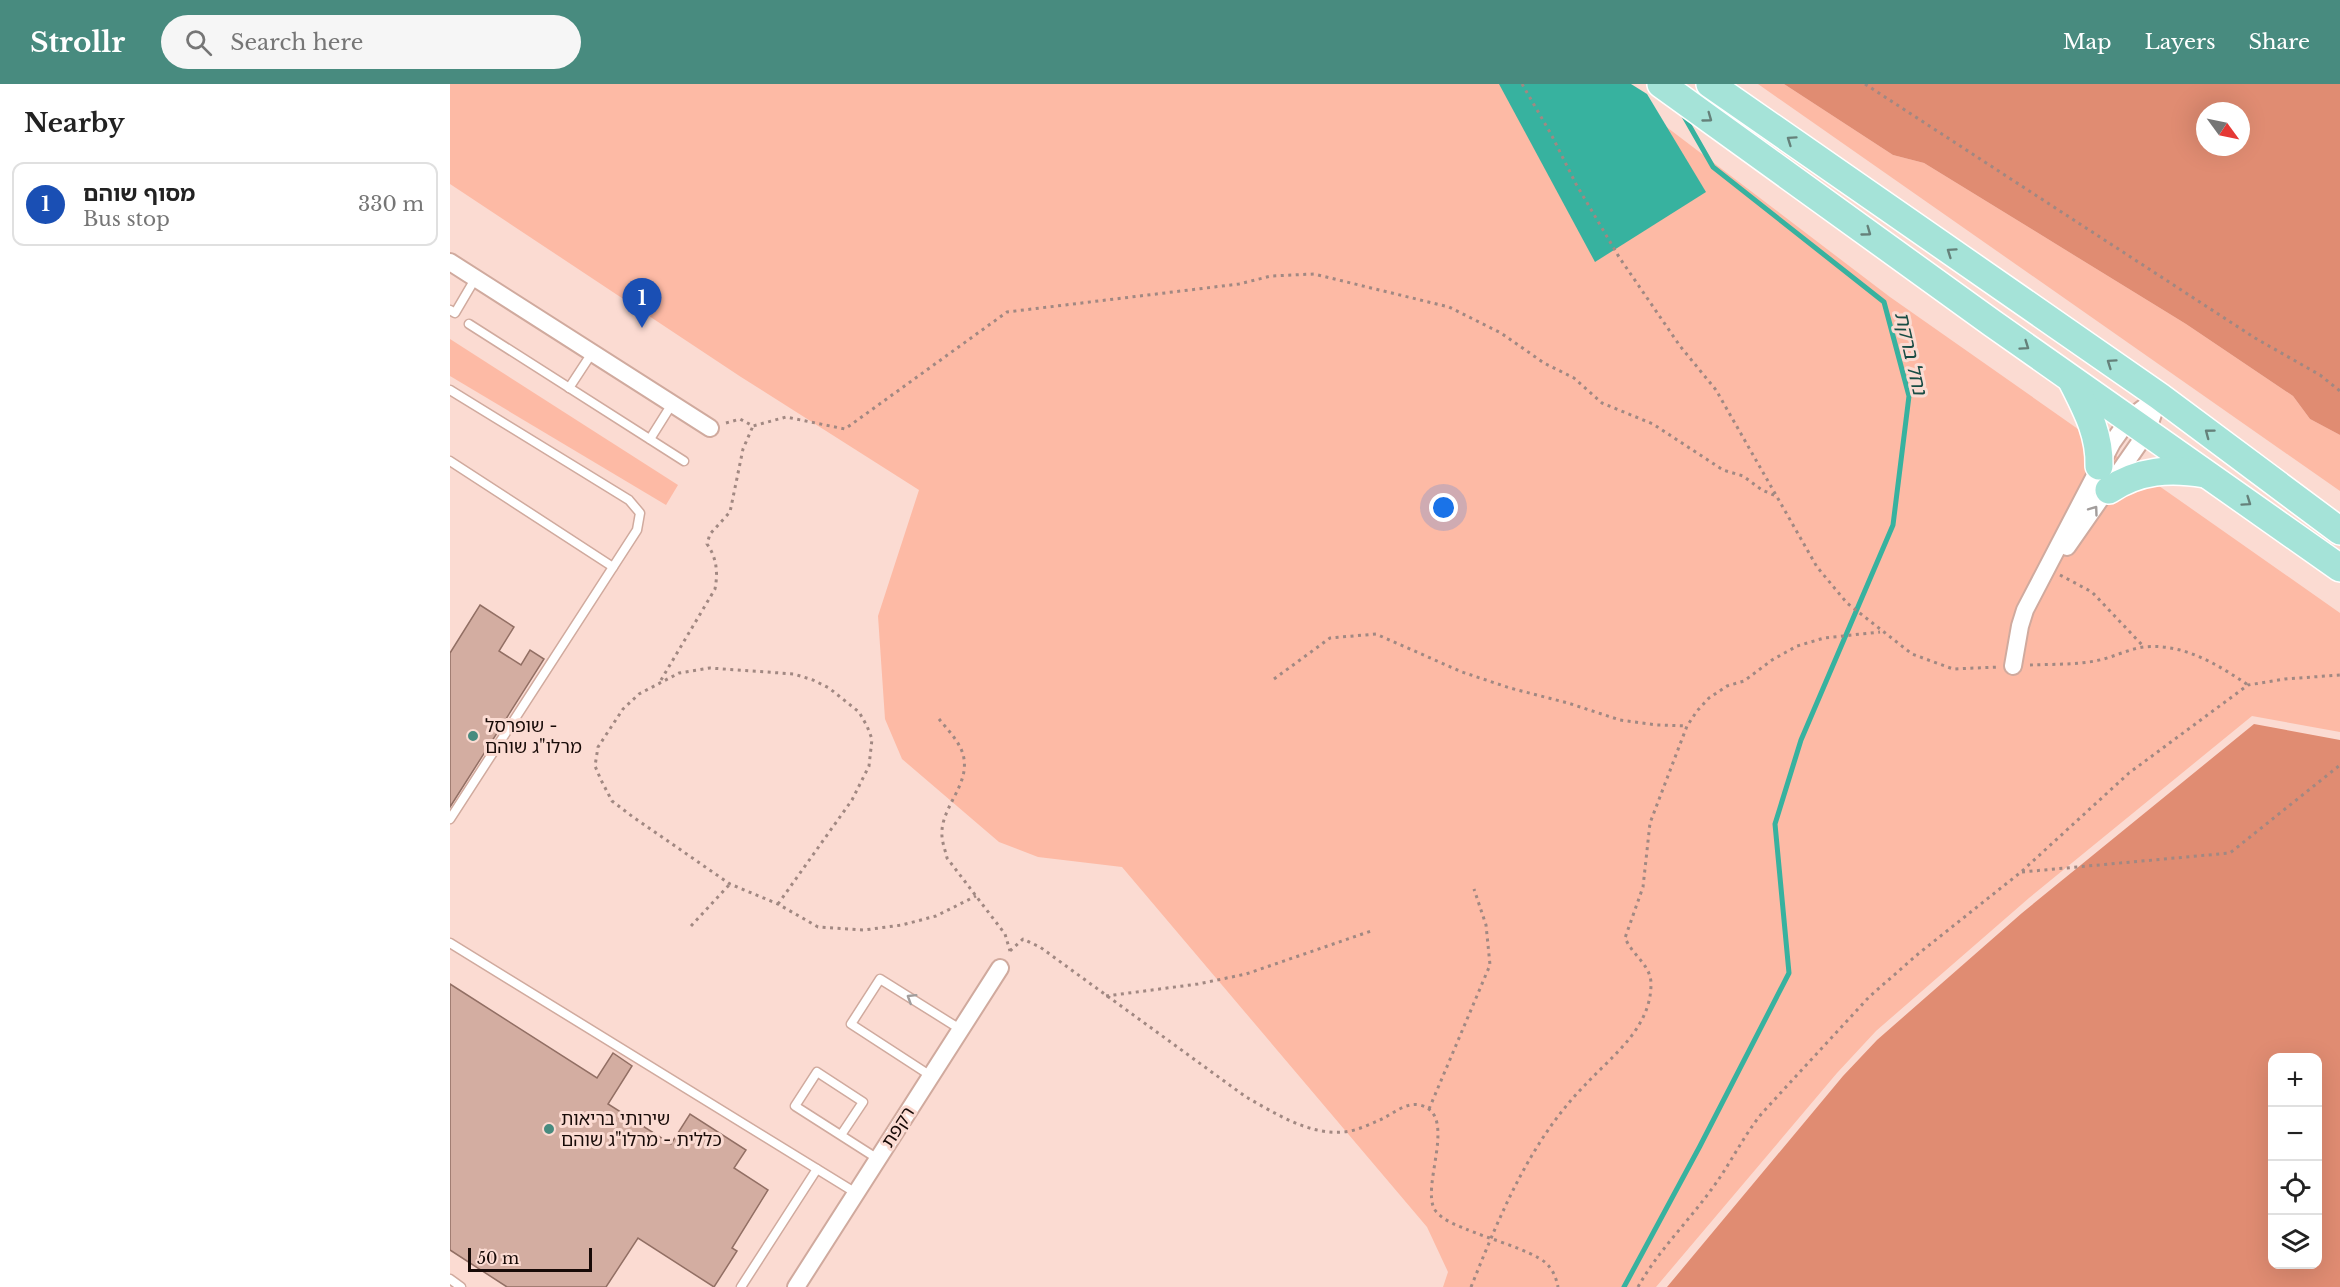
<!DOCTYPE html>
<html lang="en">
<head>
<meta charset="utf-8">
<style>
  body { margin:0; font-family:"Libre Baskerville","Noto Sans Hebrew",serif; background:#f6f6f6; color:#222 }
  .controls { position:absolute; right:18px; bottom:18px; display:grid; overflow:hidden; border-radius:12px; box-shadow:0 6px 24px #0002 }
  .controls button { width:54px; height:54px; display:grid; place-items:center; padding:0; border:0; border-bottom:2px solid #e0e0e0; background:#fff; color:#222; font:30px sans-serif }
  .compass { position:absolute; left:1746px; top:18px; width:54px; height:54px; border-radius:50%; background:#fff; box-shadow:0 6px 24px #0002; rotate:123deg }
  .scale { position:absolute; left:18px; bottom:15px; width:124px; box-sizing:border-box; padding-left:6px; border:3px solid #170a07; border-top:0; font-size:16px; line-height:21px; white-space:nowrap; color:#170a07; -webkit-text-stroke:4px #fbdbd2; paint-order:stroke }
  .you { position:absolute; left:994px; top:424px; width:21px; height:21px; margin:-15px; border:4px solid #fff; border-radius:50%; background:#1a73e8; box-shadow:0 0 0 9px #1a73e833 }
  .badge { display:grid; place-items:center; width:39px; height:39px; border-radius:50%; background:#488b7f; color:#fff; font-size:20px; font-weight:700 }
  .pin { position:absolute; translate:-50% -50px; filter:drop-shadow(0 2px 3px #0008) }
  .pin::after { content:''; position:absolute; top:32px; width:21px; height:18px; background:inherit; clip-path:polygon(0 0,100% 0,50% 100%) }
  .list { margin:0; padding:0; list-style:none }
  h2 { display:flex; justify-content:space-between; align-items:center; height:78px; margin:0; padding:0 24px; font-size:26px }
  h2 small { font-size:20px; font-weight:400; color:#767676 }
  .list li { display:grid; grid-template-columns:39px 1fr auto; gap:18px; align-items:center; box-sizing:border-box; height:84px; margin:0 12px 12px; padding:0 12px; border:2px solid #e0e0e0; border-radius:12px }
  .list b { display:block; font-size:22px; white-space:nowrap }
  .list p { margin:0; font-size:20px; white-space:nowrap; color:#767676 }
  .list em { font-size:20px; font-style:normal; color:#767676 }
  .icon { flex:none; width:33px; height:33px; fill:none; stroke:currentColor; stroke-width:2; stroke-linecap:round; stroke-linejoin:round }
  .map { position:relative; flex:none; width:1890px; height:1203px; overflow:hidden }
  header { display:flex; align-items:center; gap:36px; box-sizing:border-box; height:84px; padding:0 30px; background:#488b7f; color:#fff }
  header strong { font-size:28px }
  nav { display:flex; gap:33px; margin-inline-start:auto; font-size:21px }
  .search { width:420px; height:54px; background:#f6f6f6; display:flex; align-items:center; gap:15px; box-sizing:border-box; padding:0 21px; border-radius:33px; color:#767676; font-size:22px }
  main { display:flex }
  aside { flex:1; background:#fff }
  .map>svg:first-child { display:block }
</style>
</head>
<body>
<header>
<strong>Strollr</strong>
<div class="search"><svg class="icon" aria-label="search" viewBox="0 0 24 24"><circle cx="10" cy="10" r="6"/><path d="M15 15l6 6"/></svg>Search here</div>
<nav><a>Map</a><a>Layers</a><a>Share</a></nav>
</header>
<main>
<aside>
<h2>Nearby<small></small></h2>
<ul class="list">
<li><span class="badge" style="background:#1a4fb4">1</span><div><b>מסוף שוהם</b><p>Bus stop</p></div><em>330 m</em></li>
</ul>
</aside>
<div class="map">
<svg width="1890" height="1203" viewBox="0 0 1890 1203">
  <rect width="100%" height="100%" fill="#fbdbd2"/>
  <g fill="#fdbaa5">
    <path d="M 0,0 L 1160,0 L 1440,213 L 1890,529 L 1890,648 L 1802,632 L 1579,814 L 1426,947 L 1387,989 L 1206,1203 L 993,1203 L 998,1188 L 977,1143 L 672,783 L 588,773 L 549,758 L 452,675 L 435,635 L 428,532 L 469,406 L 291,293 L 0,100 Z"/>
    <path d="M 1308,0 L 1334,0 L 1443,71 L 1474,79 L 1736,240 L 1843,312 L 1860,335 L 1890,351 L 1890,407 Z"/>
    <path d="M 0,255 L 228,401 L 216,421 L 0,292 Z"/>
  </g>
  <g fill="#e08c72" fill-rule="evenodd">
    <path d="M 1334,0 L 1890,0 L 1890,351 L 1860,335 L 1843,312 L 1736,240 L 1474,79 L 1443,71 ZM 1755,27 L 1791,27 L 1791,63 L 1755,63 Z"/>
    <path d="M 1804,640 L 1890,656 L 1890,1203 L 1217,1203 L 1393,992 L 1427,956 L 1572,829 ZM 1822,974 L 1868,974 L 1868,1180 L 1822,1180 Z"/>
  </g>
  <path fill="#37b29f" d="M 1049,0 L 1181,0 L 1197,10 L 1256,108 L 1145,178 Z"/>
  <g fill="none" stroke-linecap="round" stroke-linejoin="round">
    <path stroke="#37b29f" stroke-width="5" d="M 1174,1203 L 1250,1062 L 1339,889 L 1325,740 L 1351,656 L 1443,441 L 1459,312 L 1434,218 L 1263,83 L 1231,27"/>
  </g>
  <g fill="#d3ada1" stroke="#926f64" stroke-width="1.5">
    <path d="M 30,521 L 64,543 L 49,567 L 71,581 L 80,566 L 94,575 L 0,723 L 0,569 Z"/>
    <path d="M 0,900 L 147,994 L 163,969 L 182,982 L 158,1020 L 221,1060 L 240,1030 L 296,1066 L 284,1084 L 318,1106 L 282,1164 L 287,1167 L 264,1203 L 188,1154 L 156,1203 L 57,1203 L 0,1166 Z"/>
  </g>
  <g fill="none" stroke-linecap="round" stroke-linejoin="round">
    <g stroke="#d0aa9e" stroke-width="11">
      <g id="lane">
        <path d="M 0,226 L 5,229 L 25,195"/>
        <path d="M 19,240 L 234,377"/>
        <path d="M 119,304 L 142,269"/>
        <path d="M 0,306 L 179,416 L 190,429 L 187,446 L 0,735"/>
        <path d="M 200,355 L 222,320"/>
        <path d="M 0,377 L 163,483"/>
        <path d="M 0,859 L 406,1109"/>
        <path d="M 481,992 L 401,940 L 430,895 L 510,945"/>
        <path d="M 391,1051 L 413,1018 L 367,988 L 345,1022 L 428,1075"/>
        <path d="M 0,1195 L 11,1203"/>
        <path d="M 291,1203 L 367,1085"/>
      </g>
    </g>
    <g stroke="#d0aa9e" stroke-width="20">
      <g id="street">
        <path d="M 0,178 L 260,344"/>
        <path d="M 1617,463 L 1697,348 L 1709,312"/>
        <path d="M 1563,582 L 1570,542 L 1575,526 L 1662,359 L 1679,335 L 1709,312"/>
        <path d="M 346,1203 L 550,884"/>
      </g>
    </g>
    <g stroke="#fff" stroke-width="30">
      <g id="primary">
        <path d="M 1211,0 L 1542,239 L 1890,484"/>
        <path d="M 1260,0 L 1709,312 L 1890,447"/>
        <path d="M 1622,297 C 1636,325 1650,350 1649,382"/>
        <path d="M 1659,406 C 1689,386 1720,384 1755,390"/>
      </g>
    </g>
    <g stroke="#a18882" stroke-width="3" stroke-dasharray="3 4.5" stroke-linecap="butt">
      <path d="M 1072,0 L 1101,50 L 1126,100 L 1169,173 L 1230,262 L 1266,306 L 1367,483 L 1397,519 L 1462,570 L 1503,585 L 1549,583"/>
      <path d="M 1415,0 L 1805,254 L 1870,291 L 1890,307"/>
      <path d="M 276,339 L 290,335 L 303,342 L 336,333 L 395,345 L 557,228 L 789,200 L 821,192 L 864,190 L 999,223 L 1051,249 L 1094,279 L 1124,294 L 1152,319 L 1203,340 L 1273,386 L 1293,392 L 1312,406 L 1326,412"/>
      <path d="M 1610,491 L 1642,508 L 1694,563"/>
      <path d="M 1580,581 C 1601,580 1624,581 1645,577 C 1662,574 1678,565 1694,563 C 1733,559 1767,580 1798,601"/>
      <path d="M 824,595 L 880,554 L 926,550 L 1012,588 L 1060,604 L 1118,619 L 1170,636 L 1207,641 L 1237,642"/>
      <path d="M 211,596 L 265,505 C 268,489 267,474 257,460 L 260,450 L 280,428 L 293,365 L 303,342"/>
      <path d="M 489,635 C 498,646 512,660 514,675 C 518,701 494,721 492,746 C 491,756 495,765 497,774 L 555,850 L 560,867"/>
      <path d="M 1572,788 L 1780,769 L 1890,681"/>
      <path d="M 328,820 L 402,716 L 419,682 L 422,655 L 417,642 L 409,628 L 379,604 L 363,596 L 344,590 L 260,584 L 229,589 L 189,610 L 173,625 L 148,663 L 145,682 L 151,696 L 162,717 L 183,733 L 280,800 L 328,820 L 368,843 L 414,846 L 452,841 L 486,832 L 526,812"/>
      <path d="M 241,842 L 280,800"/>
      <path d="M 560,867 L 573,855 L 590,863 L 796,1013 C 825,1029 858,1051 893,1048 C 907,1047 920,1040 932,1035 C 944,1029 956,1018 970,1021 C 1009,1030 970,1103 985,1126 C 992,1136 1006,1141 1016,1145 C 1036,1154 1081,1166 1096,1179 C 1103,1186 1106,1193 1108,1203"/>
      <path d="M 656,912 L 748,900 L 796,890 L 924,846"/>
      <path d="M 979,1025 L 1040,881 L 1036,841 L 1024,805"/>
      <path d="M 1021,1203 C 1050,1131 1080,1057 1135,1001 C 1162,972 1201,944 1201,900 C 1201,881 1183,872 1175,854 L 1193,803 L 1200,739 L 1237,642 L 1247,627 L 1259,614 L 1277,602 L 1294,597 L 1322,576 L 1347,562 L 1374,554 L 1430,548"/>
      <path d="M 1188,1203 C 1208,1167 1237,1139 1261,1106 C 1280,1081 1293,1052 1313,1028 L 1419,913 L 1468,870 L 1571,788 L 1679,689 L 1798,601 L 1835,595 L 1890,591"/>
    </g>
    <use href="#lane" stroke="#fff" stroke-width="8"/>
    <use href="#street" stroke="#fff" stroke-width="16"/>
    <use href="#primary" stroke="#a5e3d8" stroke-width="27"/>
  </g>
  <defs><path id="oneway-chevron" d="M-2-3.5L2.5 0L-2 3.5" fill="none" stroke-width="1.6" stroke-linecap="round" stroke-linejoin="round" transform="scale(1.5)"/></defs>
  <g stroke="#65817a">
    <use href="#oneway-chevron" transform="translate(1258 34) rotate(36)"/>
    <use href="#oneway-chevron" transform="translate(1341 56) rotate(-145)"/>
    <use href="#oneway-chevron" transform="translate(1417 148) rotate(36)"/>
    <use href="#oneway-chevron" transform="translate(1501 168) rotate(-145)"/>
    <use href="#oneway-chevron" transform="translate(1575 262) rotate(35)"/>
    <use href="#oneway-chevron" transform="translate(1661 279) rotate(-145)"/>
    <use href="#oneway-chevron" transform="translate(1759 349) rotate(-143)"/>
    <use href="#oneway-chevron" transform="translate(1797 418) rotate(35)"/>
  </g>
  <g stroke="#a29d9c">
    <use href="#oneway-chevron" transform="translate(1644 426) rotate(-54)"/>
    <use href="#oneway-chevron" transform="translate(461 914) rotate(-148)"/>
  </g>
  <g fill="#488b7f" stroke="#fbdbd2" stroke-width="2">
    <circle cx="23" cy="652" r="6"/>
    <circle cx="99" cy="1045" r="6"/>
  </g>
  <g text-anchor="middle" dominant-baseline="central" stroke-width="6" stroke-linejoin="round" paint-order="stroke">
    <g font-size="18" fill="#170a07" stroke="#fbdbd2" text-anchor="start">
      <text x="35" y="642">שופרסל -<tspan x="35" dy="21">מרלו"ג שוהם</tspan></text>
      <text x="111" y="1035">שירותי בריאות<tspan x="111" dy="21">כללית - מרלו"ג שוהם</tspan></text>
    </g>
    <g font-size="18" fill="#170a07" stroke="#fbdbd2">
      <text transform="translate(448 1043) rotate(-57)">רקפת</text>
    </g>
    <g font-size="20" font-style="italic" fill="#194c44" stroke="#fbdbd2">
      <text transform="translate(1461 269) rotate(77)">נחל ברקת</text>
    </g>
  </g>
</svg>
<div class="controls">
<button>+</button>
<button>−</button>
<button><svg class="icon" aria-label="locate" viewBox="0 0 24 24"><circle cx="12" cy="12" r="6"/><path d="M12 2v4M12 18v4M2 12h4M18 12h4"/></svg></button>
<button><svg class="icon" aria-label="layers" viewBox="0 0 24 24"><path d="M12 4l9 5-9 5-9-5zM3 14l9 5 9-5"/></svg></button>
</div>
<svg class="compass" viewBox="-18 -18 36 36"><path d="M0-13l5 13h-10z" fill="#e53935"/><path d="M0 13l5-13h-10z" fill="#767676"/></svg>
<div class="scale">50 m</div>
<div class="you"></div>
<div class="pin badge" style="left:192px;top:244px;background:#1a4fb4">1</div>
</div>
</main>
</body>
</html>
